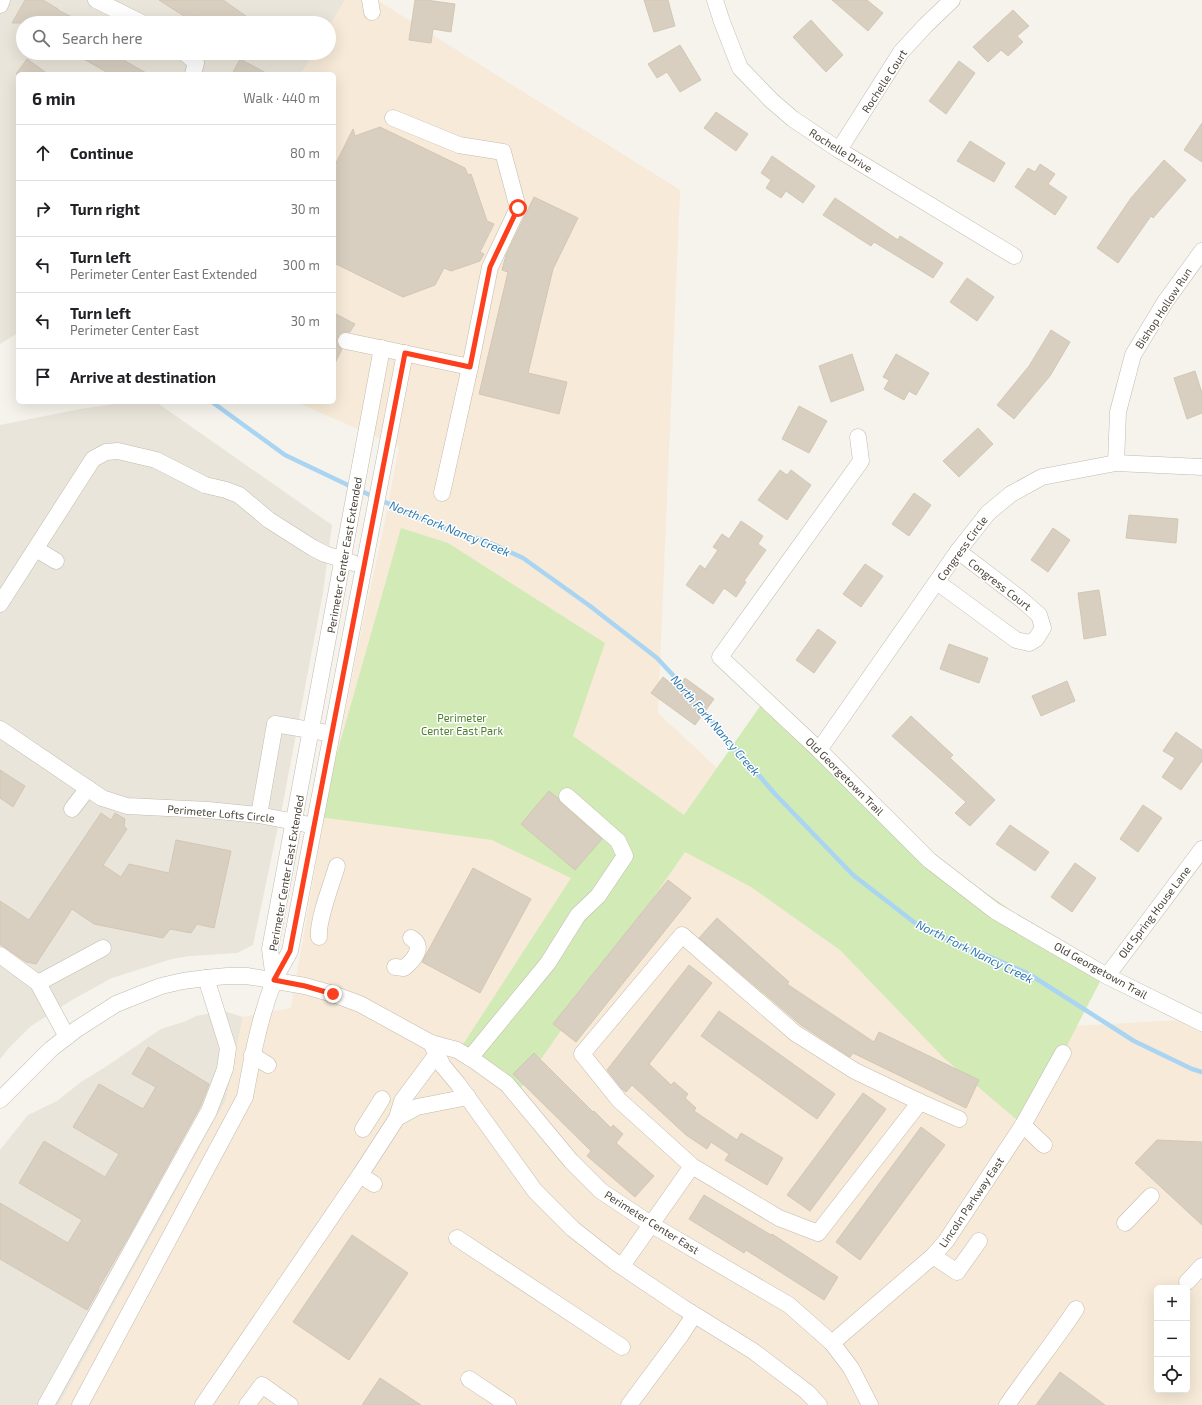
<!DOCTYPE html>
<html lang="en">
<head>
<meta charset="utf-8">
<style>
  body { margin:0; font-family:"Exo 2",sans-serif; background:#f6f6f6; color:#202124 }
  .controls { position:absolute; right:12px; bottom:12px; display:grid; overflow:hidden; border-radius:6px; box-shadow:0 4px 16px #0002 }
  .controls button { width:36px; height:36px; display:grid; place-items:center; padding:0; border:0; border-bottom:1px solid #e0e0e0; background:#fff; color:#202124; font:20px sans-serif }
  .stop { position:absolute; width:12px; height:12px; margin:-9px; border:3px solid #fc3f1d; border-radius:50%; background:#fff }
  .stop.end { background:#fc3f1d; border-color:#fff; box-shadow:0 1px 4px #0008 }
  .list { margin:0; padding:0; list-style:none }
  h2 { display:flex; justify-content:space-between; align-items:center; height:52px; margin:0; padding:0 16px; font-size:17px }
  h2 small { font-size:13px; font-weight:400; color:#757577 }
  .list li { display:grid; grid-template-columns:26px 1fr auto; gap:12px; align-items:center; box-sizing:border-box; height:56px; padding:0 16px; border-top:1px solid #e0e0e0 }
  .list b { display:block; font-size:15px; white-space:nowrap }
  .list p { margin:0; font-size:13px; white-space:nowrap; color:#757577 }
  .list em { font-size:13px; font-style:normal; color:#757577 }
  .icon { flex:none; width:22px; height:22px; fill:none; stroke:currentColor; stroke-width:2; stroke-linecap:round; stroke-linejoin:round }
  .map { position:relative; flex:none; width:1202px; height:1405px; overflow:hidden }
  .search { position:absolute; background:#fff; box-shadow:0 4px 16px #0002; left:16px; top:16px; width:320px; height:44px; display:flex; align-items:center; gap:10px; box-sizing:border-box; padding:0 14px; border-radius:22px; color:#757577; font-size:15px }
  .panel { position:absolute; background:#fff; box-shadow:0 4px 16px #0002; left:16px; top:72px; width:320px; height:332px; border-radius:6px }
  .map>svg:first-child { display:block }
</style>
</head>
<body>
<div class="map">
<svg width="1202" height="1405" viewBox="0 0 1202 1405">
  <rect width="100%" height="100%" fill="#f6f3ec"/>
  <g fill="#eae5da">
    <path d="M 0,0 L 345,0 L 329,27 L 329,23 L 23,23 L 23,53 L 314,53 L 301,74 L 18,74 L 18,333 L 0,344 Z"/>
    <path d="M 128,402 L 156,402 L 332,525 L 323,593 L 283,803 L 253,945 L 237,953 L 190,956 L 172,959 L 112,978 L 72,1000 L 31,1026 L 9,1048 L 0,1059 L 0,425 L 80,409 Z"/>
    <path d="M 224,1011 L 243,1017 L 226,1100 L 59,1405 L 0,1405 L 0,1150 L 28,1115 L 57,1101 L 81,1082 L 107,1066 L 161,1029 L 186,1021 L 196,1016 Z"/>
  </g>
  <path fill="#f7ead8" fill-rule="evenodd" d="M 345,0 L 377,0 L 680,190 L 658,713 L 998,1030 L 1202,1019 L 1202,1405 L 59,1405 L 226,1100 L 243,1017 L 291,1008 L 323,824 L 367,602 L 382,536 L 399,447 L 296,402 L 334,402 L 334,74 L 301,74 L 314,53 L 329,53 L 329,27 ZM 1157,1288 L 1187,1288 L 1187,1390 L 1157,1390 Z"/>
  <path fill="#d2eab5" d="M 401,528 L 448,543 L 605,643 L 573,736 L 684,815 L 763,702 L 932,856 L 1104,974 L 1063,1053 L 1023,1125 L 944,1058 L 840,950 L 751,887 L 685,852 L 516,1095 L 462,1046 L 571,878 L 492,840 L 319,817 Z"/>
  <g fill="none" stroke-linecap="round" stroke-linejoin="round">
    <g stroke="#a9d4f2" stroke-width="4.5">
      <path d="M 212,402 L 285,455 L 352,487"/>
      <path d="M 359,490 L 413,515 L 450,530 L 488,542 L 523,558 L 590,606 L 657,658 L 684,687"/>
      <path d="M 701,708 L 775,794 L 853,875 L 919,926 L 1029,974 L 1134,1041 L 1192,1069 L 1202,1072"/>
    </g>
  </g>
  <g fill="#d8cfc1" stroke="#d3c7b4">
    <path d="M 25,0 L 43,0 L 58,9 L 58,10 L 84,23 L 12,23 Z"/>
    <path d="M 159,0 L 223,0 L 256,23 L 205,23 L 194,16 L 190,20 Z"/>
    <path d="M 415,0 L 426,0 L 455,4 L 451,32 L 433,29 L 431,43 L 409,40 Z"/>
    <path d="M 644,0 L 668,0 L 675,26 L 654,32 Z"/>
    <path d="M 832,0 L 867,0 L 883,13 L 868,31 Z"/>
    <path d="M 1013,10 L 1029,26 L 1017,36 L 1023,42 L 1008,56 L 1001,50 L 988,62 L 973,47 Z"/>
    <path d="M 811,20 L 843,55 L 826,72 L 793,37 Z"/>
    <path d="M 680,45 L 701,80 L 680,92 L 667,72 L 657,78 L 648,64 Z"/>
    <path d="M 73,53 L 129,53 L 125,61 L 148,74 L 110,74 Z"/>
    <path d="M 27,59 L 48,74 L 16,74 Z"/>
    <path d="M 240,59 L 268,74 L 232,74 Z"/>
    <path d="M 959,61 L 975,73 L 946,114 L 929,101 Z"/>
    <path d="M 716,112 L 748,134 L 736,151 L 704,128 Z"/>
    <path d="M 1202,123 L 1202,162 L 1184,150 Z"/>
    <path d="M 380,127 L 465,168 L 468,175 L 471,174 L 487,221 L 494,224 L 480,252 L 484,254 L 480,261 L 451,271 L 444,268 L 435,285 L 403,297 L 334,263 L 334,167 L 353,129 L 355,136 Z"/>
    <path d="M 970,141 L 1005,163 L 994,182 L 957,161 Z"/>
    <path d="M 772,156 L 815,186 L 803,203 L 786,191 L 781,198 L 766,188 L 771,180 L 761,173 Z"/>
    <path d="M 1164,160 L 1186,180 L 1153,218 L 1151,216 L 1118,263 L 1097,248 L 1131,198 Z"/>
    <path d="M 1040,164 L 1055,174 L 1048,184 L 1067,197 L 1055,215 L 1015,187 L 1028,168 L 1035,172 Z"/>
    <path d="M 534,197 L 578,218 L 553,269 L 528,373 L 567,382 L 559,414 L 479,394 L 508,272 L 502,270 L 506,255 Z"/>
    <path d="M 835,198 L 898,240 L 900,236 L 943,263 L 933,278 L 874,242 L 871,246 L 823,215 Z"/>
    <path d="M 967,278 L 994,297 L 977,321 L 950,302 Z"/>
    <path d="M 334,313 L 355,324 L 350,332 L 343,332 L 339,335 L 337,339 L 337,344 L 342,349 L 334,365 Z"/>
    <path d="M 1051,330 L 1070,342 L 1050,376 L 1014,419 L 997,405 L 1029,366 Z"/>
    <path d="M 852,354 L 864,390 L 831,402 L 819,366 Z"/>
    <path d="M 896,354 L 929,373 L 916,395 L 909,391 L 904,400 L 884,389 L 889,380 L 883,377 Z"/>
    <path d="M 1195,371 L 1202,393 L 1202,413 L 1187,419 L 1174,378 Z"/>
    <path d="M 799,406 L 827,421 L 809,453 L 782,439 Z"/>
    <path d="M 978,428 L 993,444 L 959,477 L 943,461 Z"/>
    <path d="M 780,470 L 787,475 L 791,470 L 811,485 L 787,520 L 758,500 Z"/>
    <path d="M 914,493 L 931,505 L 909,536 L 892,524 Z"/>
    <path d="M 1129,515 L 1178,519 L 1176,543 L 1126,538 Z"/>
    <path d="M 741,521 L 763,536 L 758,544 L 766,550 L 744,581 L 746,582 L 736,597 L 724,588 L 713,604 L 686,585 L 700,565 L 705,569 L 718,550 L 713,547 L 722,534 L 729,539 Z"/>
    <path d="M 1053,528 L 1070,540 L 1048,572 L 1031,560 Z"/>
    <path d="M 865,564 L 883,576 L 861,607 L 843,594 Z"/>
    <path d="M 1099,590 L 1106,635 L 1084,639 L 1078,593 Z"/>
    <path d="M 818,629 L 836,642 L 814,673 L 796,660 Z"/>
    <path d="M 949,644 L 988,658 L 979,683 L 940,669 Z"/>
    <path d="M 663,677 L 677,688 L 685,678 L 714,699 L 695,725 L 651,693 Z"/>
    <path d="M 1067,681 L 1075,701 L 1041,716 L 1032,696 Z"/>
    <path d="M 911,716 L 953,755 L 950,758 L 995,800 L 970,826 L 955,813 L 966,802 L 892,736 Z"/>
    <path d="M 1176,732 L 1202,750 L 1202,761 L 1181,790 L 1162,777 L 1175,758 L 1163,751 Z"/>
    <path d="M 0,770 L 25,786 L 13,807 L 0,798 Z"/>
    <path d="M 549,791 L 558,798 L 561,803 L 602,839 L 575,870 L 521,824 Z"/>
    <path d="M 1143,805 L 1162,818 L 1138,852 L 1120,839 Z"/>
    <path d="M 101,813 L 111,820 L 115,813 L 125,819 L 124,826 L 127,829 L 103,865 L 121,877 L 129,864 L 169,873 L 176,840 L 231,851 L 214,928 L 197,924 L 191,933 L 170,929 L 163,938 L 94,924 L 72,909 L 36,964 L 26,962 L 0,944 L 0,901 L 29,920 Z"/>
    <path d="M 1010,825 L 1049,852 L 1035,871 L 996,844 Z"/>
    <path d="M 1075,863 L 1096,878 L 1072,912 L 1051,897 Z"/>
    <path d="M 473,868 L 531,899 L 480,993 L 422,962 Z"/>
    <path d="M 668,880 L 691,898 L 576,1042 L 553,1024 Z"/>
    <path d="M 717,918 L 789,982 L 787,984 L 874,1042 L 879,1032 L 979,1080 L 966,1108 L 853,1053 L 850,1057 L 801,1025 L 699,938 Z"/>
    <path d="M 689,965 L 712,983 L 649,1064 L 671,1085 L 674,1082 L 688,1094 L 685,1098 L 696,1108 L 694,1111 L 737,1140 L 741,1133 L 783,1158 L 767,1185 L 725,1160 L 729,1154 L 711,1142 L 707,1149 L 686,1135 L 632,1085 L 626,1092 L 622,1089 L 607,1070 Z"/>
    <path d="M 719,1011 L 835,1094 L 817,1119 L 701,1036 Z"/>
    <path d="M 148,1047 L 209,1084 L 200,1107 L 130,1234 L 98,1289 L 99,1289 L 87,1310 L 0,1259 L 0,1203 L 68,1243 L 82,1220 L 19,1183 L 44,1141 L 105,1177 L 119,1154 L 73,1127 L 99,1084 L 143,1109 L 156,1087 L 132,1074 Z"/>
    <path d="M 534,1053 L 593,1112 L 594,1111 L 611,1128 L 613,1125 L 623,1134 L 616,1143 L 654,1176 L 635,1197 L 587,1156 L 591,1151 L 513,1074 Z"/>
    <path d="M 863,1093 L 886,1109 L 810,1211 L 787,1195 Z"/>
    <path d="M 921,1127 L 945,1145 L 860,1260 L 836,1242 Z"/>
    <path d="M 1157,1140 L 1202,1142 L 1202,1225 L 1135,1163 Z"/>
    <path d="M 704,1195 L 771,1235 L 772,1234 L 838,1277 L 824,1300 L 746,1250 L 744,1253 L 689,1219 Z"/>
    <path d="M 352,1235 L 408,1273 L 349,1360 L 293,1322 Z"/>
    <path d="M 1060,1372 L 1105,1405 L 1036,1405 Z"/>
    <path d="M 380,1378 L 421,1405 L 362,1405 Z"/>
  </g>
  <g fill="none" stroke-linecap="round" stroke-linejoin="round">
    <g stroke="#c2bbae" stroke-width="17">
      <g id="minor">
        <path d="M 96,0 L 142,23"/>
        <path d="M 370,0 L 372,12"/>
        <path d="M 715,0 L 722,22 L 740,68 L 772,101 L 793,119 L 839,150 L 1014,256"/>
        <path d="M 0,5 L 2,0"/>
        <path d="M 185,53 L 196,63 L 193,74"/>
        <path d="M 393,118 L 459,145 L 503,152 L 518,208 L 490,267 L 470,367 L 442,493"/>
        <path d="M 839,150 L 901,52 L 926,25 L 952,0"/>
        <path d="M 346,341 L 470,367"/>
        <path d="M 858,437 L 861,461 L 720,657 L 819,750 L 929,860 L 995,911 L 1107,976 L 1202,1023"/>
        <path d="M 1116,463 L 1118,412 L 1133,355 L 1165,302 L 1202,251"/>
        <path d="M 36,549 L 56,561"/>
        <path d="M 937,582 L 1016,640 L 1029,643 L 1036,639 L 1043,628 L 1039,615 L 1022,600 L 958,551"/>
        <path d="M 0,604 L 93,459 L 106,452 L 118,451 L 156,460 L 205,485 L 226,490 L 239,495 L 269,520 L 313,548 L 325,554 L 353,563"/>
        <path d="M 0,729 L 102,798 L 127,806 L 208,810 L 259,815 L 305,824"/>
        <path d="M 819,750 L 958,551 L 988,513 L 1011,494 L 1042,477 L 1116,463 L 1202,467"/>
        <path d="M 72,809 L 88,788"/>
        <path d="M 259,815 L 275,724 L 322,732"/>
        <path d="M 319,937 C 317,921 332,883 337,866"/>
        <path d="M 0,955 L 38,983 L 67,1037"/>
        <path d="M 395,967 L 404,968 C 413,961 426,946 411,938"/>
        <path d="M 1107,976 L 1202,849"/>
        <path d="M 274,980 L 270,949 L 382,348"/>
        <path d="M 38,983 L 103,948"/>
        <path d="M 431,1043 L 443,1066 L 458,1084 L 535,1191 L 573,1229 L 615,1262 L 682,1307 L 753,1351 L 807,1392 L 819,1405"/>
        <path d="M 252,1055 L 268,1065"/>
        <path d="M 470,1058 L 548,963 L 578,915 L 598,896 L 625,856 L 618,841 L 567,796"/>
        <path d="M 0,1100 L 51,1049 L 77,1029 L 116,1004 L 161,986 L 183,981 L 206,978 L 227,976 L 247,976 L 305,986 L 333,994 L 360,1004 L 431,1043 L 457,1050 L 475,1061 L 507,1084 L 571,1161 L 601,1191 L 652,1225 L 789,1305 L 832,1343 L 851,1368 L 870,1405"/>
        <path d="M 920,1102 L 959,1119"/>
        <path d="M 397,1118 L 417,1107 L 468,1097"/>
        <path d="M 1023,1125 L 1044,1145"/>
        <path d="M 363,1129 L 382,1099"/>
        <path d="M 360,1175 L 374,1184"/>
        <path d="M 1125,1223 L 1151,1196"/>
        <path d="M 457,1238 L 622,1347"/>
        <path d="M 933,1256 L 957,1272 L 979,1241"/>
        <path d="M 622,1266 L 692,1166 L 779,1218 L 818,1233 L 920,1102 L 855,1071 L 795,1033 L 682,935 L 582,1054 L 619,1100 L 692,1166"/>
        <path d="M 1187,1282 L 1202,1266"/>
        <path d="M 832,1343 L 933,1256 L 946,1241 L 1023,1125 L 1063,1053"/>
        <path d="M 469,1379 L 508,1405"/>
        <path d="M 46,1405 L 209,1111 L 225,1069 L 228,1048 L 206,978"/>
        <path d="M 80,1405 L 245,1097 C 252,1058 259,1019 274,981 C 278,971 285,961 290,951 L 405,353"/>
        <path d="M 203,1405 L 360,1175 L 397,1118 L 402,1101 L 437,1054"/>
        <path d="M 247,1405 L 262,1385 L 290,1405"/>
        <path d="M 629,1405 L 681,1335 L 694,1315"/>
        <path d="M 1007,1405 C 1030,1372 1054,1342 1076,1309"/>
      </g>
    </g>
    <use href="#minor" stroke="#fff" stroke-width="16"/>
  </g>
  <g fill="none" stroke-linecap="round" stroke-linejoin="round">
    <path stroke="#fc3f1d" stroke-width="5" d="M 333,994 L 305,986 L 274,980 L 290,951 L 405,353 L 470,367 L 490,267 L 518,208"/>
  </g>
  <g text-anchor="middle" dominant-baseline="central" stroke-width="3" stroke-linejoin="round" paint-order="stroke">
    <g font-size="11" fill="#4b4439" stroke="#fff">
      <text transform="translate(884 81) rotate(-57)">Rochelle Court</text>
      <text transform="translate(841 150) rotate(32)">Rochelle Drive</text>
      <text transform="translate(1163 308) rotate(-57)">Bishop Hollow Run</text>
      <text transform="translate(962 548) rotate(-54)">Congress Circle</text>
      <text transform="translate(344 555) rotate(-80)">Perimeter Center East Extended</text>
      <text transform="translate(1000 584) rotate(38)">Congress Court</text>
      <text transform="translate(845 776) rotate(45)">Old Georgetown Trail</text>
      <text transform="translate(221 813) rotate(5)">Perimeter Lofts Circle</text>
      <text transform="translate(286 873) rotate(-80)">Perimeter Center East Extended</text>
      <text transform="translate(1154 912) rotate(-53)">Old Spring House Lane</text>
      <text transform="translate(1101 970) rotate(29)">Old Georgetown Trail</text>
      <text transform="translate(971 1202) rotate(-56)">Lincoln Parkway East</text>
      <text transform="translate(652 1222) rotate(32)">Perimeter Center East</text>
    </g>
    <g font-size="11" fill="#4a7f2a" stroke="#fff">
      <text x="462" y="717">Perimeter<tspan x="462" dy="13">Center East Park</tspan></text>
    </g>
    <g font-size="12" font-style="italic" fill="#2e7ab2" stroke="#fff">
      <text transform="translate(450 528) rotate(22)">North Fork Nancy Creek</text>
      <text transform="translate(716 725) rotate(49)">North Fork Nancy Creek</text>
      <text transform="translate(975 951) rotate(26)">North Fork Nancy Creek</text>
    </g>
  </g>
</svg>
<div class="controls">
<button>+</button>
<button>−</button>
<button><svg class="icon" aria-label="locate" viewBox="0 0 24 24"><circle cx="12" cy="12" r="6"/><path d="M12 2v4M12 18v4M2 12h4M18 12h4"/></svg></button>
</div>
<div class="stop" style="left:518px;top:208px"></div>
<div class="stop end" style="left:333px;top:994px"></div>
<div class="search"><svg class="icon" aria-label="search" viewBox="0 0 24 24"><circle cx="10" cy="10" r="6"/><path d="M15 15l6 6"/></svg>Search here</div>
<section class="panel">
<h2>6 min<small>Walk · 440 m</small></h2>
<ul class="list">
<li><svg class="icon" aria-label="ahead" viewBox="0 0 24 24"><path d="M12 20V5M6 11l6-6 6 6"/></svg><div><b>Continue</b></div><em>80 m</em></li>
<li><svg class="icon" aria-label="right" viewBox="0 0 24 24"><path d="M7 20v-9h11M14 6l5 5-5 5"/></svg><div><b>Turn right</b></div><em>30 m</em></li>
<li><svg class="icon" aria-label="left" viewBox="0 0 24 24"><path d="M17 20v-9H6M10 6l-5 5 5 5"/></svg><div><b>Turn left</b><p>Perimeter Center East Extended</p></div><em>300 m</em></li>
<li><svg class="icon" aria-label="left" viewBox="0 0 24 24"><path d="M17 20v-9H6M10 6l-5 5 5 5"/></svg><div><b>Turn left</b><p>Perimeter Center East</p></div><em>30 m</em></li>
<li><svg class="icon" aria-label="arrive" viewBox="0 0 24 24"><path d="M6 21V4h12l-3 4 3 4H6"/></svg><div><b>Arrive at destination</b></div></li>
</ul>
</section>
</div>
</body>
</html>
